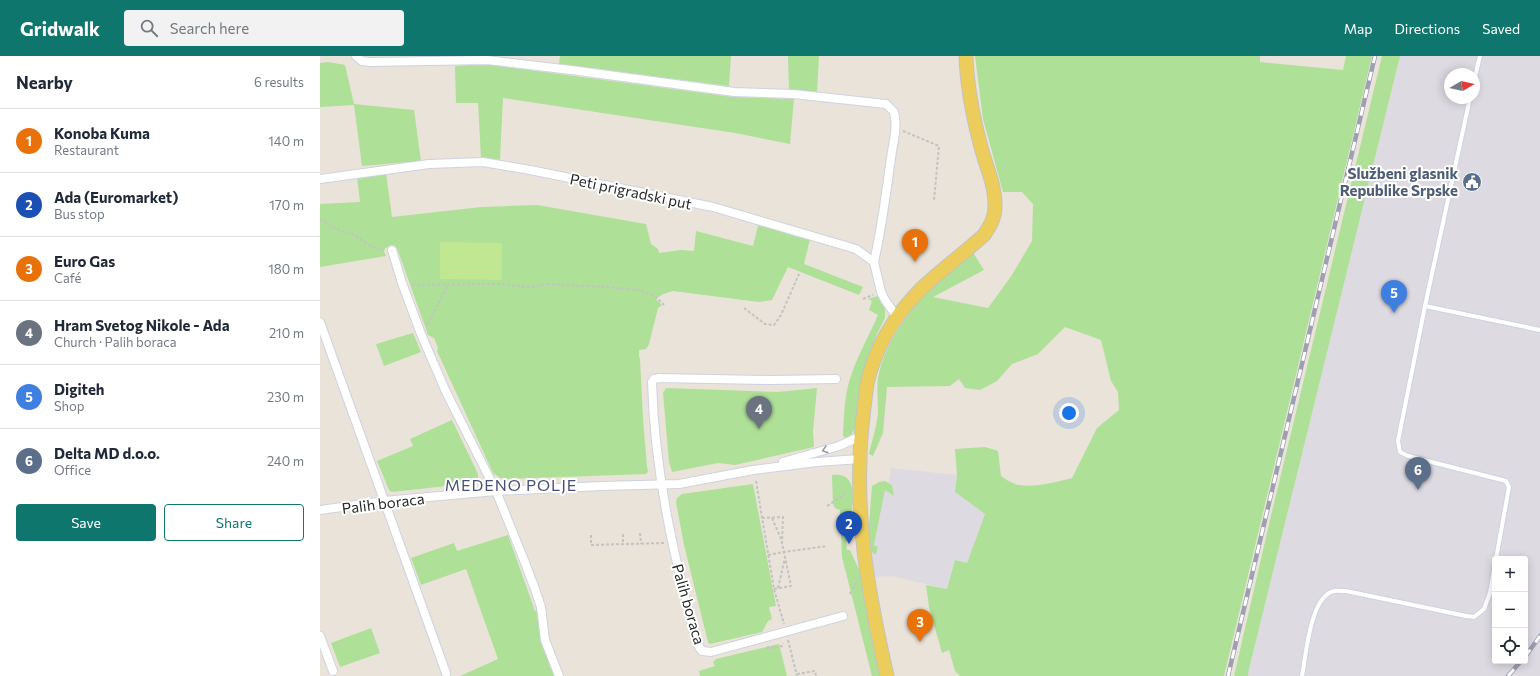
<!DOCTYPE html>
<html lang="en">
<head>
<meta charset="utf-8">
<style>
  body { margin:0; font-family:Commissioner,sans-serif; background:#f2f2f3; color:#1f2937 }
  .controls { position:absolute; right:12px; bottom:12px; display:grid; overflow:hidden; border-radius:4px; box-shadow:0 2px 10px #0003 }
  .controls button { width:36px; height:36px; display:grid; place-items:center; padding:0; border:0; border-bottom:1px solid #e0e1e3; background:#fff; color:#1f2937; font:20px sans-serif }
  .compass { position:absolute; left:1124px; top:12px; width:36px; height:36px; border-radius:50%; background:#fff; box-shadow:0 2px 10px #0003; rotate:81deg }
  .you { position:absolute; left:749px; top:357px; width:14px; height:14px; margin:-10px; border:3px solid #fff; border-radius:50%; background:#1a73e8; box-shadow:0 0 0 6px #1a73e833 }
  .badge { display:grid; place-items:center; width:26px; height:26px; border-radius:50%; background:#0f766e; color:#fff; font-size:13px; font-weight:700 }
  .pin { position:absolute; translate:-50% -33px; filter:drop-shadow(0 1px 2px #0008) }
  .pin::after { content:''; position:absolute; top:21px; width:14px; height:12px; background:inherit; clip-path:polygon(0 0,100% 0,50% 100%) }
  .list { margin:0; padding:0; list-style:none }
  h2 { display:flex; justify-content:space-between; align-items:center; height:52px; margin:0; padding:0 16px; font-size:17px }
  h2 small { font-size:13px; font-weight:400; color:#747a83 }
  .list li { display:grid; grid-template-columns:26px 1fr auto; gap:12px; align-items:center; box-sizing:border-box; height:64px; padding:0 16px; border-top:1px solid #e0e1e3 }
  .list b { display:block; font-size:15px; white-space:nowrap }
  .list p { margin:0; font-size:13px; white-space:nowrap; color:#747a83 }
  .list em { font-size:13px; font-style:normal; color:#747a83 }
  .actions { display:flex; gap:8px; padding:12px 16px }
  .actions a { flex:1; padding:9px 0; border:1px solid #0f766e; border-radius:4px; text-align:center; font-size:14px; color:#0f766e }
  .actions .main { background:#0f766e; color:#fff }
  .icon { flex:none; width:22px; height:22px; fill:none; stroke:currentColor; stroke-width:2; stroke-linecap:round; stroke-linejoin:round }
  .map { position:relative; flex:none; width:1220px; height:620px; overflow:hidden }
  header { display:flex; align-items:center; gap:24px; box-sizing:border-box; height:56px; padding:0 20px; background:#0f766e; color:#fff }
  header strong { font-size:19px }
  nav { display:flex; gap:22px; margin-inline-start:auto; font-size:14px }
  .search { width:280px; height:36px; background:#f2f2f3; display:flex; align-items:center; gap:10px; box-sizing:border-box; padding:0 14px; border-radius:4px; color:#747a83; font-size:15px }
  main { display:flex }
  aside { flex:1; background:#fff }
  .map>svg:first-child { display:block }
</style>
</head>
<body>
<header>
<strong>Gridwalk</strong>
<div class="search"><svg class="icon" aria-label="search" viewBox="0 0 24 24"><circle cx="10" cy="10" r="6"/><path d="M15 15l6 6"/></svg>Search here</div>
<nav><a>Map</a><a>Directions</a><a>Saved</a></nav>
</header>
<main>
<aside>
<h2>Nearby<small>6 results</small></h2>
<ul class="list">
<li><span class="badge" style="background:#e8710a">1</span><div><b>Konoba Kuma</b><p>Restaurant</p></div><em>140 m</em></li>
<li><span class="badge" style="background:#1a4fb4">2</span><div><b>Ada (Euromarket)</b><p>Bus stop</p></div><em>170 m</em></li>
<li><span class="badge" style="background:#e8710a">3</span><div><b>Euro Gas</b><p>Café</p></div><em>180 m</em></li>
<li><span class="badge" style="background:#6b7280">4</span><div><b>Hram Svetog Nikole - Ada</b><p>Church · Palih boraca</p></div><em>210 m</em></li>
<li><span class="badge" style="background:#3f7fe0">5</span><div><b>Digiteh</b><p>Shop</p></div><em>230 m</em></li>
<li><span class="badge" style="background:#5c6f8a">6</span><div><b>Delta MD d.o.o.</b><p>Office</p></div><em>240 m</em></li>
</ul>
<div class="actions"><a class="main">Save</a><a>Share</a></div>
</aside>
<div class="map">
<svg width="1220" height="620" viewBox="0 0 1220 620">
  <rect width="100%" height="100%" fill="#eae3d9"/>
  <g fill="#dddae2" fill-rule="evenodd">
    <path d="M 1080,0 L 1220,0 L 1220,620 L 928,620 L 929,613 ZM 1130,18 L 1154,18 L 1154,42 L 1130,42 ZM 1175,503 L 1205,503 L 1205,605 L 1175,605 Z"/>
    <path d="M 571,412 L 637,419 L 636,436 L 665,458 L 647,507 L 635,504 L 627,533 L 572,520 L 553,521 L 550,493 L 554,498 L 554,489 L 565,434 L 574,440 L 572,430 L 569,427 Z"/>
  </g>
  <g fill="#afe097">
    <path d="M 240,0 L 411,0 L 409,30 L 239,8 Z"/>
    <path d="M 468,0 L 499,0 L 497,36 L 469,34 Z"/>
    <path d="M 655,0 L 940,0 L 940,6 L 1023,14 L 1026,0 L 1052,0 L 904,620 L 640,620 L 635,615 L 629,594 L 622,597 L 609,551 L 606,529 L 627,533 L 635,504 L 647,507 L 665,458 L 635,436 L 637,419 L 635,393 L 665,391 L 678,395 L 681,420 C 685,423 690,426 695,428 C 710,433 737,426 752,422 L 777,372 L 799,354 L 798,336 L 791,325 L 781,284 L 745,271 L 718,298 L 692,308 L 677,325 L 660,334 L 645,332 L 639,323 L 630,330 L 567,331 L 563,377 L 553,400 L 549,398 C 552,384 557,370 558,356 C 558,343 556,330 559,317 C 567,281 597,245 622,220 C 631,211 642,203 652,195 L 664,214 L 613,241 L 668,252 L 692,219 L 712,185 L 713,148 L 702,136 L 683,136 L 663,63 Z"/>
    <path d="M 1062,0 L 1080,0 L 929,613 L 928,620 L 914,620 L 950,464 Z"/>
    <path d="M 8,6 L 25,9 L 34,48 L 94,54 L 101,105 L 42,110 L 34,49 L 0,51 L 0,7 Z"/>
    <path d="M 164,8 L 413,41 L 474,43 L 470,88 L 415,77 L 183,42 L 180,104 L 161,102 L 158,47 L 136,47 L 135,10 Z"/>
    <path d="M 66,117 L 72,161 L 161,151 L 217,149 L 326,168 L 331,188 L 338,193 L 339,197 L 361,194 L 374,195 L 376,175 L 433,190 L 439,166 L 490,183 L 484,208 L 543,231 L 539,239 L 468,211 L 452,244 L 439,246 L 353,235 L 343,238 L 336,243 L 342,249 L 338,252 L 329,288 L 326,293 L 319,294 L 319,301 L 320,302 L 323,363 L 327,411 L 328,416 L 326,418 L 187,423 L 180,422 L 173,417 L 117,295 L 118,292 L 114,282 L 108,279 L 77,192 L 73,190 L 65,192 L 64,196 L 66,200 L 0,211 L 0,148 L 40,146 L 37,121 Z"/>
    <path d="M 558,240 L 565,253 L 565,262 L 557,278 L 543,317 L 535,372 L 531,379 L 526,382 L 523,380 C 524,363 524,347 528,330 C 534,306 548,282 558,259 L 549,254 L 552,245 L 548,243 Z"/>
    <path d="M 93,277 L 101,296 L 64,310 L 56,288 Z"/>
    <path d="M 346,332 L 458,336 L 497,332 L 493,375 L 494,391 L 415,409 L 398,407 L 352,416 L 349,406 L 343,337 Z"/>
    <path d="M 132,364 L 158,418 L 158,424 L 154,427 L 72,436 L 69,434 L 57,405 L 93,390 L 90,383 Z"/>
    <path d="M 512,419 C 547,414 527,465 529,484 L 526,486 L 527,494 L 530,494 L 540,516 L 563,620 L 552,620 L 522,501 L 520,454 L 515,452 L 513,448 Z"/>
    <path d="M 565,425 L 572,429 L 574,440 L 565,434 L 554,489 L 558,491 L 556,498 L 554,498 L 549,492 L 549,469 L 552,430 L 559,426 Z"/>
    <path d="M 433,428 L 456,550 L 449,551 L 452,563 L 448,565 L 442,576 L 390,588 L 388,586 L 364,489 L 356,446 L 357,442 L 362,438 Z"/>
    <path d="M 188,479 L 215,555 L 218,554 L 236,620 L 140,620 L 178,603 L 146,513 L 101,529 L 91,502 L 134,487 L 137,495 Z"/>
    <path d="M 51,572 L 60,597 L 20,611 L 11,587 Z"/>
    <path d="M 459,588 L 467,620 L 380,620 L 379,615 L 395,610 L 393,606 L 396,603 Z"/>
  </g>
  <path fill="#c2e792" d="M 120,186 L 182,187 L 182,224 L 120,223 Z"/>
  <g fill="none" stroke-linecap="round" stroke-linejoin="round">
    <g stroke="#cfd2e1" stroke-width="6">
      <g id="service">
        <path d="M 1154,25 L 1160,0"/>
        <path d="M 1150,42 L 1105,250 L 1220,274"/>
        <path d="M 1105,250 L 1078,385 L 1080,396 L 1088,400 L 1186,425 L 1189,431 L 1176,503"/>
        <path d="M 982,620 C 986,599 990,545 1011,536 C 1015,534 1021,535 1026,535 L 1146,560 L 1154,561 L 1164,553 L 1170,537 L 1175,508"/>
      </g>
    </g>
    <g stroke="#cfd2e1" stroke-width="10">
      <g id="minor">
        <path d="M 36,0 L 42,5 L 49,6 L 167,4 L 251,14 L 414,36 L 473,38 L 566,48 L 574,56 C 578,72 573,86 571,102 C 566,137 562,171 554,206"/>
        <path d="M 0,123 L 109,108 L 163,106 L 210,114 L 393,151 L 536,193 L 554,206 L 561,236 L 565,244 L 577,261"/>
        <path d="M 72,194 L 82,227 L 101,278 L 126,336 L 176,435 L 204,504 L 215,533 L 221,551 L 225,584 L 239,620"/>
        <path d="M 0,266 L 126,617"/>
        <path d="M 516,323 L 450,324 L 339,322 L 334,323 L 332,326 C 334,396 346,465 363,532 C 368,552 372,572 379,591 L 382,595 L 391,596 L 523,560"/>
        <path d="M 463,406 L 519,390 L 541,380"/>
        <path d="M 0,454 L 64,445 L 176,435 L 281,430 L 359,428 L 433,414 L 497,406 L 540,403"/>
        <path d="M 0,580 L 13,615"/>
      </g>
    </g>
    <g stroke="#c3c3c3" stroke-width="15">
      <path id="primary" d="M 567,620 C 551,549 537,477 540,404 C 540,379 544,353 547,328 C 555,292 575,259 601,233 C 621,214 643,198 664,179 C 670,170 675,162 675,151 C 676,130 666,111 661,91 C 653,61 647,31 646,0"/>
    </g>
    <g stroke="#c3c3c3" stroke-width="2" stroke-dasharray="3 2" stroke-linecap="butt">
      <path d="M 583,75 L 619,90 L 614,144"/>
      <path d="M 0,163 L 15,173 L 33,178 L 50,190 L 63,194"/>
      <path d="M 92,229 L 181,228 L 209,231 L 226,228 L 286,231 L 319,234 L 335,240 L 344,249"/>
      <path d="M 543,243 L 553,239"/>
      <path d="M 424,252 L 445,268 L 454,269 L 461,259 L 479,218"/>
      <path d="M 107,269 L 128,229"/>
      <path d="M 436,425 L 454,533 L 464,568"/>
      <path d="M 507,450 L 528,436"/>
      <path d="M 442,462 L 463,461 L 462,487 L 471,530 L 454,533"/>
      <path d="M 452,462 L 462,485"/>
      <path d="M 320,477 L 321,488"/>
      <path d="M 303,478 L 303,488"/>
      <path d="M 271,479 L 271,489 L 344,487"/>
      <path d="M 448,499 L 464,496 L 507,490"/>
      <path d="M 458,532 L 465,502"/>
      <path d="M 530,538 L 537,525"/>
      <path d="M 468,584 L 477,620"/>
      <path d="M 448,590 L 448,593 L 462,590 L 463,587"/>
      <path d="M 477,618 L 495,615 L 496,620"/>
    </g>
    <use href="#service" stroke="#fff" stroke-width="4"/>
    <use href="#minor" stroke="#fff" stroke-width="8"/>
    <use href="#primary" stroke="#eccd5c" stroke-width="13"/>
    <g stroke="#9d9fb2" stroke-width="4.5">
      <g id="rail">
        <path d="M 1205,601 L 1220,580"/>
        <path d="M 908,620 L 1055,0"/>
        <path d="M 1188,620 L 1201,605"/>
      </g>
    </g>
    <use href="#rail" stroke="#fff" stroke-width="3" stroke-dasharray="9" stroke-linecap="butt"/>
  </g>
  <defs><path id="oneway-chevron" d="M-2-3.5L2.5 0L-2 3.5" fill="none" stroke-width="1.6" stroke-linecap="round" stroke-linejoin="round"/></defs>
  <use stroke="#9e9e9e" href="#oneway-chevron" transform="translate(505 394) rotate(164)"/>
  <defs>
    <g id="civic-disc" transform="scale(1)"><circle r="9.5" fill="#5c6f8a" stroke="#fff"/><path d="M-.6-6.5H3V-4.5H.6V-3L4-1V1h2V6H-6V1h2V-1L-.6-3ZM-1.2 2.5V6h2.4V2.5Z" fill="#fff"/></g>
  </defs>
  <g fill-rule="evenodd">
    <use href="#civic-disc" x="1152" y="126"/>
  </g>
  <g text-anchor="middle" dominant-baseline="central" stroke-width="4" stroke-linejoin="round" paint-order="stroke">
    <g font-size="15" font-weight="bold" fill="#4e5e75" stroke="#fff" text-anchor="end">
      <text x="1138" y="117">Službeni glasnik<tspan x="1138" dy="17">Republike Srpske</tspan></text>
    </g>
    <g font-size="15" fill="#282828" stroke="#fff">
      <text transform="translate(311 135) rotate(12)">Peti prigradski put</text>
      <text transform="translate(63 447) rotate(-7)">Palih boraca</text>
      <text transform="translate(369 548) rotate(74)">Palih boraca</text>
    </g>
    <g font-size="16" letter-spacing="1" fill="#4a5177" stroke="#fff">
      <text x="191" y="428">MEDENO POLJE</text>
    </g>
  </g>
</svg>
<div class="controls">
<button>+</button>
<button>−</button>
<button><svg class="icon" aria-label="locate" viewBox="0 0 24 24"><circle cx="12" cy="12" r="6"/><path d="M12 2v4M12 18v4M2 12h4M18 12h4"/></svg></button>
</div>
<svg class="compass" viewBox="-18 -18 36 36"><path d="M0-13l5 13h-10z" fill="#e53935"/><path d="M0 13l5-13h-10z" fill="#747a83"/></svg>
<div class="you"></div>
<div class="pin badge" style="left:595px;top:206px;background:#e8710a">1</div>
<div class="pin badge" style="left:529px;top:488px;background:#1a4fb4">2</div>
<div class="pin badge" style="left:600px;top:586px;background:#e8710a">3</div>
<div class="pin badge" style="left:439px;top:373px;background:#6b7280">4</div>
<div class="pin badge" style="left:1074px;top:257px;background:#3f7fe0">5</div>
<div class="pin badge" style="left:1098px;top:434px;background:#5c6f8a">6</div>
</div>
</main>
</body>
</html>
